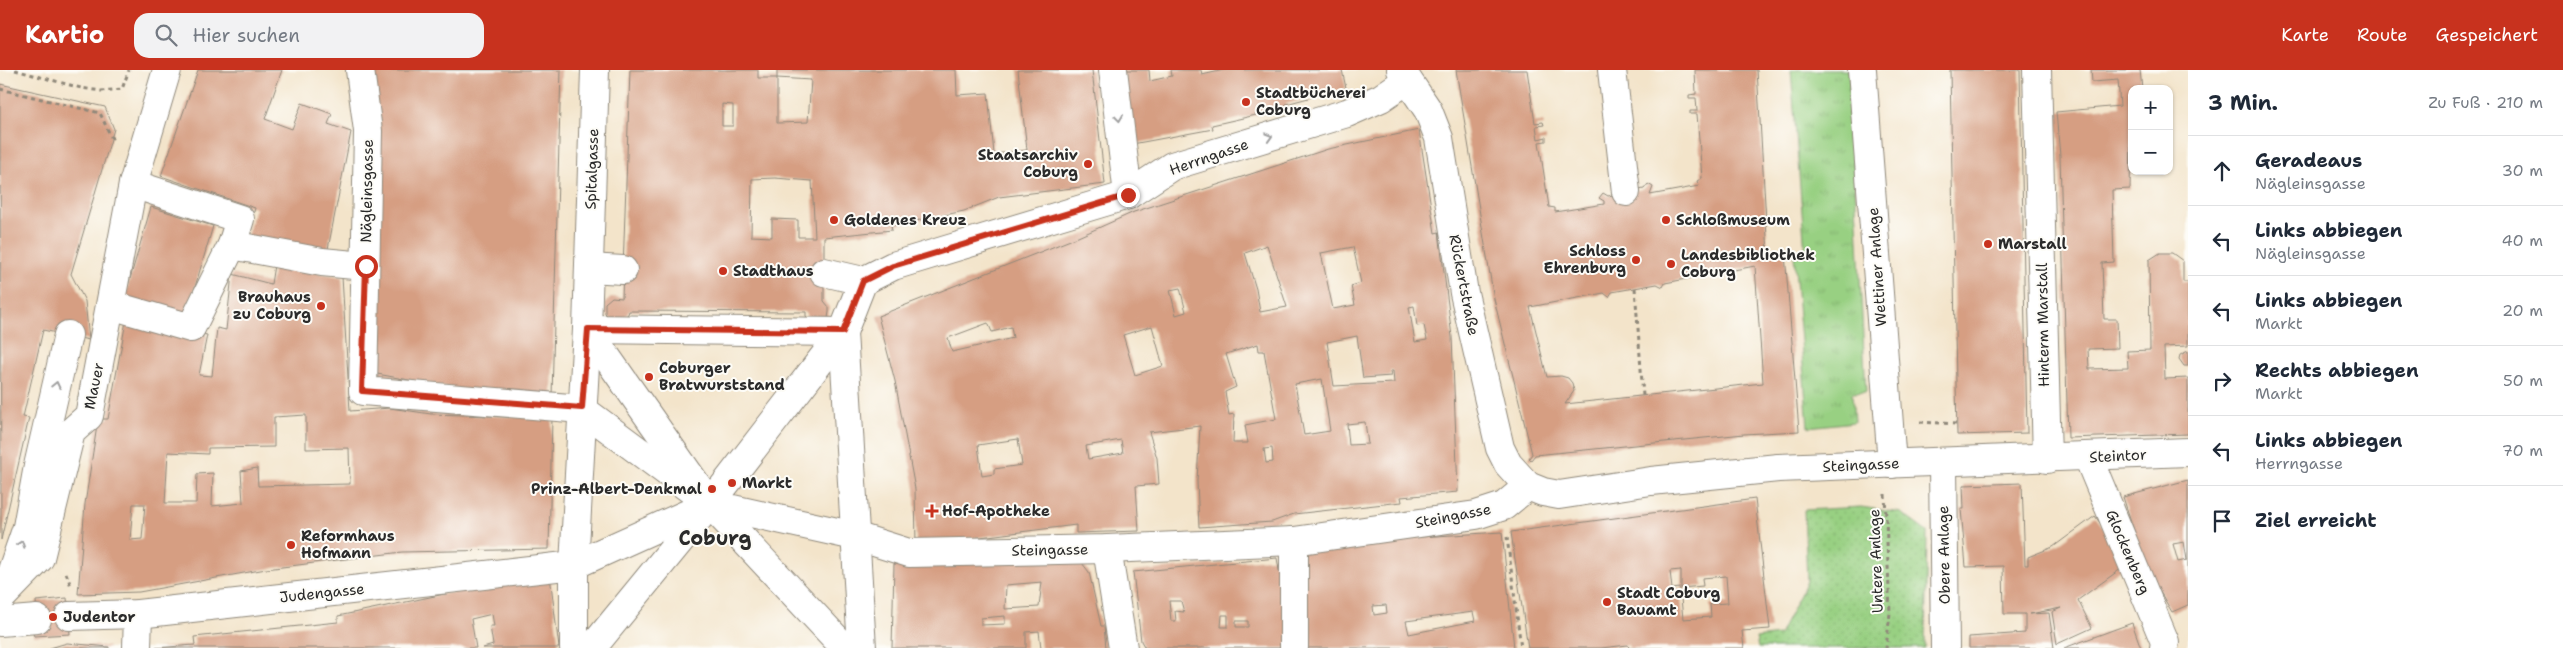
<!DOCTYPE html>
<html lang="de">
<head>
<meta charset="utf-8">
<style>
  body { margin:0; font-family:"Shantell Sans",sans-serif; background:#f2f2f3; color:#1f2937 }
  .controls { position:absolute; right:15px; top:15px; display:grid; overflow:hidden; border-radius:10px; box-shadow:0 1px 4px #0004 }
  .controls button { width:45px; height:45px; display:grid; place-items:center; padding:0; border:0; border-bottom:1px solid #e0e1e3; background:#fff; color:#1f2937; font:25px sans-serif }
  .stop { position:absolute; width:15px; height:15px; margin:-11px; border:4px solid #c8321e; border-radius:50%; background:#fff }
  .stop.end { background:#c8321e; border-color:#fff; box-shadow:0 1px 5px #0008 }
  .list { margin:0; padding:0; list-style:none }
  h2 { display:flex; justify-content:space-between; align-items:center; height:65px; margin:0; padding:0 20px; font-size:21px }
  h2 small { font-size:16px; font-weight:400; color:#747a83 }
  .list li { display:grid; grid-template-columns:32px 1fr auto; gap:15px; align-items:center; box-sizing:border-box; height:70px; padding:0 20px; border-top:1px solid #e0e1e3 }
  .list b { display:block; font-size:19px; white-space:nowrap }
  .list p { margin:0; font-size:16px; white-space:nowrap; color:#747a83 }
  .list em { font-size:16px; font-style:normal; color:#747a83 }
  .icon { flex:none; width:28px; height:28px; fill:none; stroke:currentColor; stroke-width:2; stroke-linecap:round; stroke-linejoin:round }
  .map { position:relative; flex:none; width:2188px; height:578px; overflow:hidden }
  header { display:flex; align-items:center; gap:30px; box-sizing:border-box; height:70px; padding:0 25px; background:#c8321e; color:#fff }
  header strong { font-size:24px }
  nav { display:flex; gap:28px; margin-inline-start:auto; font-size:18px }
  .search { width:350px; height:45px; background:#f2f2f3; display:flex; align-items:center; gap:12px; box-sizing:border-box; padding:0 18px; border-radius:15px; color:#747a83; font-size:19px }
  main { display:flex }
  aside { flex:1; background:#fff }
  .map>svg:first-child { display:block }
</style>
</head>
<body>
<header>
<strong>Kartio</strong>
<div class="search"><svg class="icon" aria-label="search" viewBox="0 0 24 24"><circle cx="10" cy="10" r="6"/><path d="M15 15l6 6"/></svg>Hier suchen</div>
<nav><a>Karte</a><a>Route</a><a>Gespeichert</a></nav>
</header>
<main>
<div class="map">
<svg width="2188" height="578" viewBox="0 0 2188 578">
  <defs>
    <pattern id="grass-tufts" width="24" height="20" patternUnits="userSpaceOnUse" patternTransform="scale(1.25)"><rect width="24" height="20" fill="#98d082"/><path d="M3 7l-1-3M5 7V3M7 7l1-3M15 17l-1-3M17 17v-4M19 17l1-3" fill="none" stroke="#83b370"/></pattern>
    <pattern id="park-dots" width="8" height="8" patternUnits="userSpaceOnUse" patternTransform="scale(1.25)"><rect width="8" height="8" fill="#98d082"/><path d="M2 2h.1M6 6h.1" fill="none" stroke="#83b370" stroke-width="1.8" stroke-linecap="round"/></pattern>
  </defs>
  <rect width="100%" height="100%" fill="#fdfcf7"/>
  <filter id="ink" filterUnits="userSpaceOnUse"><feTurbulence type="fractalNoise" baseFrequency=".02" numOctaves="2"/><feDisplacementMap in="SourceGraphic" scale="10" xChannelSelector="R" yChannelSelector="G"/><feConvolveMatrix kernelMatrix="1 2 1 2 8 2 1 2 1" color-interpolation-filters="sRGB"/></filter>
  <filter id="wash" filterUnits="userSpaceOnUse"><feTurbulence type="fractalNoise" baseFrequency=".0096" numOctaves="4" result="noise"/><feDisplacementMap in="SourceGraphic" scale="20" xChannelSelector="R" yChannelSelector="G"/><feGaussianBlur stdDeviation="1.12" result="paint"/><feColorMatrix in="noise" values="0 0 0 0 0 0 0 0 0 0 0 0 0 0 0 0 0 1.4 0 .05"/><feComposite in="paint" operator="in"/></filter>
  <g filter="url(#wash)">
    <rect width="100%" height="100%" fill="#f3e4ca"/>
    <path fill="url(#grass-tufts)" stroke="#627e56" d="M 1791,0 L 1849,0 L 1866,322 L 1852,323 L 1854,352 L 1808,357 L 1794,185 L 1805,182 Z"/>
    <path fill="url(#park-dots)" stroke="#627e56" d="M 1861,437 L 1901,443 L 1927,462 L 1925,578 L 1758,578 L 1756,568 L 1779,565 L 1807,511 L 1804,440 Z"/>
    <g id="blocks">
      <g fill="#d69e82" fill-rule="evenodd">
        <path d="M 198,0 L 282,0 L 265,49 L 292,59 L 302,33 L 332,44 L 328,54 L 351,62 L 326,189 L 246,170 L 255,138 L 161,106 Z"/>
        <path d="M 374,0 L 561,0 L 552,326 L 467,321 L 372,303 Z"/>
        <path d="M 630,0 L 758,0 L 758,8 L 777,8 L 777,53 L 808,52 L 811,10 L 777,8 L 777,0 L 956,0 L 957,25 L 988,23 L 994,84 L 1027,80 L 1018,0 L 1092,0 L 1105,114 L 999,127 L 964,141 L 891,156 L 892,160 L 824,167 L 824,231 L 829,237 L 829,242 L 828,248 L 821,253 L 812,253 L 806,246 L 806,242 L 629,241 L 628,244 L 621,250 L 612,250 L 605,243 L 605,233 L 612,227 L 622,228 ZM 722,34 L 733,35 L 733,56 L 722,56 ZM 775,108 L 812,111 L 815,167 L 798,167 L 798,150 L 772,149 L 772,167 L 751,166 L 752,109 Z"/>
        <path d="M 1118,0 L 1149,0 L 1150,11 L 1172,6 L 1171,0 L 1201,0 L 1202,5 L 1224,0 L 1342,0 L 1346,18 L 1286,34 L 1287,38 L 1212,55 L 1213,59 L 1127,75 Z"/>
        <path d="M 1456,0 L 1527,0 L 1535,53 L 1543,52 L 1544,55 L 1536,56 L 1538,69 L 1546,67 L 1546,71 L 1539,72 L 1549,137 L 1555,138 L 1555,142 L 1604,134 L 1604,131 L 1599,128 L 1603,123 L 1608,126 L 1626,122 L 1644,119 L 1648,114 L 1653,117 L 1650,125 L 1699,116 L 1697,111 L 1702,108 L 1697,44 L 1690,44 L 1690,41 L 1697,41 L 1696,28 L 1689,28 L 1689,25 L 1696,24 L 1695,0 L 1757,0 L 1768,184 L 1785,184 L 1799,361 L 1744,364 L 1535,385 L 1531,390 L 1529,388 L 1532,384 L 1494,229 ZM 1755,196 L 1763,313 L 1565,334 L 1574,321 L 1572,313 L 1568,308 L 1561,306 L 1547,307 L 1530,237 L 1604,223 L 1609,227 L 1612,222 L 1657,214 L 1663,217 L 1665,213 Z"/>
        <path d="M 1950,0 L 2020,0 L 2027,363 L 1957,365 Z"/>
        <path d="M 2091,0 L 2140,0 L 2142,19 L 2132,19 L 2130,119 L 2112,120 L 2114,192 L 2102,193 L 2104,249 L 2117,249 L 2118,278 L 2088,279 L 2089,299 L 2128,298 L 2127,281 L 2150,280 L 2149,190 L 2160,183 L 2172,183 L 2183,191 L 2183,212 L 2188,212 L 2188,276 L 2164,277 L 2165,309 L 2188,308 L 2188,364 L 2068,368 L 2060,86 L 2056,42 L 2120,36 L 2118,10 L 2092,12 Z"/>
        <path d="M 0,14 L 105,37 L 114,59 L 71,204 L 85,231 L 89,270 L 43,260 L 23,347 L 29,348 L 1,470 Z"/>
        <path d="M 1419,60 L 1435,163 L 1439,162 L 1452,267 L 1458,422 L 1401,427 L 1402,432 L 1294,444 L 1272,452 L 1199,457 L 1197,411 L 1200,356 L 1149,362 L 1157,388 L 1159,414 L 1136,416 L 1139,461 L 1076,463 L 1076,455 L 916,475 L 915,419 L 895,311 L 878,246 L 1078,167 L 1134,142 L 1328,79 ZM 1267,175 L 1287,237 L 1260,242 L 1256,219 L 1245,183 ZM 1353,177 L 1361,213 L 1351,216 L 1355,235 L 1333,239 L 1321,183 ZM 1180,218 L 1186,242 L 1176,245 L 1170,220 ZM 1414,236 L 1417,256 L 1424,255 L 1427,270 L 1415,272 L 1409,237 ZM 988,253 L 992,262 L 1011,257 L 1013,268 L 952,282 L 948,268 ZM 1152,256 L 1163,296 L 1135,305 L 1123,265 ZM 1357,266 L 1363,308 L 1391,306 L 1390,301 L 1393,301 L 1394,313 L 1334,316 L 1327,272 ZM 1258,274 L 1259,281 L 1264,281 L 1276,349 L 1245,355 L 1248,373 L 1233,373 L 1234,344 L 1229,345 L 1225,322 L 1236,317 L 1226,284 ZM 1322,309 L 1330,361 L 1304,365 L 1295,314 ZM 1365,352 L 1368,374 L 1349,375 L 1347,354 ZM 1018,369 L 1022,395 L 994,399 L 994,404 L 982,406 L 978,375 ZM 1121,370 L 1123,383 L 1088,389 L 1086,376 ZM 1272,378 L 1273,392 L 1266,393 L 1264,379 Z"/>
        <path d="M 151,137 L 213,156 L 185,251 L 123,233 Z"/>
        <path d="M 274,195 L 342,207 L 350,341 L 390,338 L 431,344 L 552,348 L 549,479 L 402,482 L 266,499 L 139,522 L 78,524 L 85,434 L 98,349 L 108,349 L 126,251 L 207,265 L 199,305 L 212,306 L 217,258 L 226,260 L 232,204 L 271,214 ZM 306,345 L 306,379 L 349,378 L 350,414 L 258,416 L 257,398 L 241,401 L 243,433 L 212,436 L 213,403 L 197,404 L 196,433 L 165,433 L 168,382 L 208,384 L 208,378 L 274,377 L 274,347 ZM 133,434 L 145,434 L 142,469 L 130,470 Z"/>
        <path d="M 2188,281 L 2188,296 L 2184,296 L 2179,289 L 2180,285 Z"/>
        <path d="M 2188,410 L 2188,535 L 2172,542 L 2147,500 L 2123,427 ZM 2184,472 L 2187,490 L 2178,492 L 2173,474 Z"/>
        <path d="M 2022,413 L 2025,495 L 2028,495 L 2028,487 L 2053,477 L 2095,446 L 2129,493 L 2078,530 L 2092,558 L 2057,574 L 2052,542 L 2061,538 L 2030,544 L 2049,543 L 2054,578 L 1969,578 L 1969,567 L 2025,563 L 2025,544 L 2004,544 L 2003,496 L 1966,497 L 1961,439 L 1964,439 L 1963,415 Z"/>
        <path d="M 1755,429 L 1770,559 L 1742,561 L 1744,578 L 1629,578 L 1628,575 L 1601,578 L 1528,578 L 1511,462 ZM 1681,500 L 1681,518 L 1703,516 L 1702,508 L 1726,506 L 1728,533 L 1710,534 L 1711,547 L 1683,549 L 1680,518 L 1672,519 L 1670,501 Z"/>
        <path d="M 1502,462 L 1514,578 L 1303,578 L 1301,482 L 1420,467 ZM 1386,535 L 1387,543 L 1374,545 L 1373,536 ZM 1473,542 L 1475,551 L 1409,564 L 1406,551 Z"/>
        <path d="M 1042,487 L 1082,493 L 1089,502 L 1101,556 L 1104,556 L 1106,578 L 1041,578 L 1039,561 L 1026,562 L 1026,578 L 892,578 L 894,494 ZM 1042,512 L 1039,537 L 1005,539 L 1006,515 ZM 1005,546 L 1005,554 L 981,555 L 981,548 Z"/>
        <path d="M 1277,488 L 1288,555 L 1288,578 L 1145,578 L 1141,571 L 1133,502 ZM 1169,531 L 1181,531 L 1184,542 L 1175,541 L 1176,551 L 1171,551 ZM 1222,545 L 1228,545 L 1228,557 L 1221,557 ZM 1236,551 L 1248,551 L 1248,557 L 1236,557 Z"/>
        <path d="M 550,506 L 559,578 L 483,578 L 493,575 L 490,556 L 494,556 L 492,544 L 471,549 L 476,578 L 154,578 L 195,575 L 194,567 L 338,552 L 338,546 L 498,513 Z"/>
        <path d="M 67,528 L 70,564 L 34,566 L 32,561 L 38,556 L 36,531 Z"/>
        <path d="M 2132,553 L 2141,578 L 2064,578 Z"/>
        <path d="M 67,573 L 109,577 L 109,578 L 50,578 Z"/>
      </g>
    </g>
  </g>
  <g filter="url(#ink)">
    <use href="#blocks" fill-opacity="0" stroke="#8f887a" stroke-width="1"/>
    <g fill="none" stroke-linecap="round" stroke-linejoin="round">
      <g stroke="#8f887a" stroke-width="30">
        <g id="minor">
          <path d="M 360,0 L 368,61 L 363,321 L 582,339 L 710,434 L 855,466 L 909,483 L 1107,479 L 1294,471 L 1476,445 L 1504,436 L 1528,416"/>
          <path d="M 1113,0 L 1128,125"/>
          <path d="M 1401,0 L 1428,40 L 1439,68 L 1464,223 L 1500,378 L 1508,394 L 1528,416 L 1543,422 L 1559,425 L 1651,411 L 1778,398 L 2188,382"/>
          <path d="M 1612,0 L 1626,122"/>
          <path d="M 1862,0 L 1892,394"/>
          <path d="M 2037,0 L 2047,389"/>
          <path d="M 133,114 L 240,149 L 232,175 L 322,192 L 365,196"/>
          <path d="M 589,198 L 623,200"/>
          <path d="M 824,202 L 863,211"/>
          <path d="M 111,235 L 191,258 L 232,175"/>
          <path d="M 587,259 L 710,434 L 845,578"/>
          <path d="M 587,259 L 843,262"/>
          <path d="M 843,262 L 862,578"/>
          <path d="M 2088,387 L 2165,572 L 2164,578"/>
          <path d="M 1943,393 L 1945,578"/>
          <path d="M 1294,471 L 1294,578"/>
          <path d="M 1107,479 L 1123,578"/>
          <path d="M 6,518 L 27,457 L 38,396 L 68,265"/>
          <path d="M 3,526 L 40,488 L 71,362 L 89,346 L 133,114 L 167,0"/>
          <path d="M 69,546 L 138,544 L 574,495 L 705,436"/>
          <path d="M 0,552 L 37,549"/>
          <path d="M 137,578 L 138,544"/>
          <path d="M 574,578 L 574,495 L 587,259 L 595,0"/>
          <path d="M 592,578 L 710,434 L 843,262 L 863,211 L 893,196 L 1128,125 L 1172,96 L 1347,43 L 1381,28 L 1407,10"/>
        </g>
      </g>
      <g stroke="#8f887a" stroke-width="3" stroke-dasharray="4 4" stroke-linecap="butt">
        <path d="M 15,0 L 81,18 L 101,21 L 122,19 L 129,0"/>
        <path d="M 0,19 L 100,43 L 111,67 L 116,69"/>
        <path d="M 1635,218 L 1643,326"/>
        <path d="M 1920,352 L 1957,354"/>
        <path d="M 1885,424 L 1890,543 L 1886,578"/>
        <path d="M 1507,467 L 1521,578"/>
        <path d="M 66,503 L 71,516"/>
      </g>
      <use href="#minor" stroke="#fff" stroke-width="28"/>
    </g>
    <defs><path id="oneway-chevron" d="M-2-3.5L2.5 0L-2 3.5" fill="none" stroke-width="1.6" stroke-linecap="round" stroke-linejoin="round" transform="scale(1.25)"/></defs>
    <g stroke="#a0a0a0">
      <use href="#oneway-chevron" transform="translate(1119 48) rotate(83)"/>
      <use href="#oneway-chevron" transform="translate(1269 67) rotate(-17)"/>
      <use href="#oneway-chevron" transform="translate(56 315) rotate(-77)"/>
      <use href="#oneway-chevron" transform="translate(21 474) rotate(-71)"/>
    </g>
  </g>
  <g fill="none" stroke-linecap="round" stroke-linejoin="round" filter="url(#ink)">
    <path stroke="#c8321e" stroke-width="6" d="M 366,196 L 362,321 L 582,338 L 588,259 L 843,262 L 863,211 L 893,196 L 1128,125"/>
  </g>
  <g fill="#c8321e" stroke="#fdfcf7" stroke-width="2">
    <circle cx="1246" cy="32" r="5"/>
    <circle cx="1088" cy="94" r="5"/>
    <circle cx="834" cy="150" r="5"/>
    <circle cx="1666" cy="150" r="5"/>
    <circle cx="1988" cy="174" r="5"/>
    <circle cx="1636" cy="190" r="5"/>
    <circle cx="1671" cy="194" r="5"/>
    <circle cx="723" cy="201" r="5"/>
    <circle cx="321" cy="236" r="5"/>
    <circle cx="649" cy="307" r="5"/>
    <circle cx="732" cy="413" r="5"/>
    <circle cx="712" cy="419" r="5"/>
    <path d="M929.5 433.5h5v5h5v5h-5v5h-5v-5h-5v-5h5z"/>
    <circle cx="291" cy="475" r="5"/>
    <circle cx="1607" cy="532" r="5"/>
    <circle cx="53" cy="547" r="5"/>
  </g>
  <g text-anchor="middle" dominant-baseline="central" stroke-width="4" stroke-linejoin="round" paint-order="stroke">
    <g font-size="15" font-weight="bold" fill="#2b2b2b" stroke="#fdfcf7" text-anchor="start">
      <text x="1256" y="23">Stadtbücherei<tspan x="1256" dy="17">Coburg</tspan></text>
      <text x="1078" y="85" text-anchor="end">Staatsarchiv<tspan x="1078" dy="17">Coburg</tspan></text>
      <text x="844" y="150">Goldenes Kreuz</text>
      <text x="1676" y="150">Schloßmuseum</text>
      <text x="1998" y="174">Marstall</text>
      <text x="1626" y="181" text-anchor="end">Schloss<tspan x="1626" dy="17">Ehrenburg</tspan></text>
      <text x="1681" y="185">Landesbibliothek<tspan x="1681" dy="17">Coburg</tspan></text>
      <text x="733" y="201">Stadthaus</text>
      <text x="311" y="227" text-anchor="end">Brauhaus<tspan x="311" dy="17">zu Coburg</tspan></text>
      <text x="659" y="298">Coburger<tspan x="659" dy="17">Bratwurststand</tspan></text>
      <text x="742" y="413">Markt</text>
      <text x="702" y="419" text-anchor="end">Prinz-Albert-Denkmal</text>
      <text x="942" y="441">Hof-Apotheke</text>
      <text x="301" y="466">Reformhaus<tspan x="301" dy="17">Hofmann</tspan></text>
      <text x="1617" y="523">Stadt Coburg<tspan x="1617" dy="17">Bauamt</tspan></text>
      <text x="63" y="547">Judentor</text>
    </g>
    <g font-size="15" fill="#2b2b2b" stroke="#fdfcf7">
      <text transform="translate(1209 87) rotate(-19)">Herrngasse</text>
      <text transform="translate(592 99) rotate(-88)">Spitalgasse</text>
      <text transform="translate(367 121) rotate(-89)">Nägleinsgasse</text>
      <text transform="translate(1877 197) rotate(-94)">Wettiner Anlage</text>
      <text transform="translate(1464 215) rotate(79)">Rückertstraße</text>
      <text transform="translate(2043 255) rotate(-91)">Hinterm Marstall</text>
      <text transform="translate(94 316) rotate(-78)">Mauer</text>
      <text transform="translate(2118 386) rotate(-3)">Steintor</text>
      <text transform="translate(1861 395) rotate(-3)">Steingasse</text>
      <text transform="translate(1453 446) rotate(-11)">Steingasse</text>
      <text transform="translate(1050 480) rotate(-1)">Steingasse</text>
      <text transform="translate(2128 482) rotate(67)">Glockenberg</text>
      <text transform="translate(1944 485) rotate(-91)">Obere Anlage</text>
      <text transform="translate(1876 491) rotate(-92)">Untere Anlage</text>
      <text transform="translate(322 523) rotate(-6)">Judengasse</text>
    </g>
    <g font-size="20" font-weight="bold" fill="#2b2b2b" stroke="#fdfcf7">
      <text x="715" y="468">Coburg</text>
    </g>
  </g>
</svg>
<div class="controls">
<button>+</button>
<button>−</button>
</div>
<div class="stop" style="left:366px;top:196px"></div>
<div class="stop end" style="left:1128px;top:125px"></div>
</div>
<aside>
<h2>3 Min.<small>Zu Fuß · 210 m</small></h2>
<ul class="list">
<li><svg class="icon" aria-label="ahead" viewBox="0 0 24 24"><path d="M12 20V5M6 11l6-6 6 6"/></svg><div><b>Geradeaus</b><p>Nägleinsgasse</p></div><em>30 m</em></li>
<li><svg class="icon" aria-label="left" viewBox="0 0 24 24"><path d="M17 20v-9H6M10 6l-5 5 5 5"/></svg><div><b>Links abbiegen</b><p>Nägleinsgasse</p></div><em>40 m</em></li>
<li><svg class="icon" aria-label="left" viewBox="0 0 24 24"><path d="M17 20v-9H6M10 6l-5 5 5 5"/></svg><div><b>Links abbiegen</b><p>Markt</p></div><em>20 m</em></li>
<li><svg class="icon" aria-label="right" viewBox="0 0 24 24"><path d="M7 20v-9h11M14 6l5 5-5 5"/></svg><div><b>Rechts abbiegen</b><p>Markt</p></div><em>50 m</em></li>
<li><svg class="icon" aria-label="left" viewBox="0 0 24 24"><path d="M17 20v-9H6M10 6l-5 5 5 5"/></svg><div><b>Links abbiegen</b><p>Herrngasse</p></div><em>70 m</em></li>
<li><svg class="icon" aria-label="arrive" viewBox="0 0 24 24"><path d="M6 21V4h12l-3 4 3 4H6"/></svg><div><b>Ziel erreicht</b></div></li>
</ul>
</aside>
</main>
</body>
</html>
